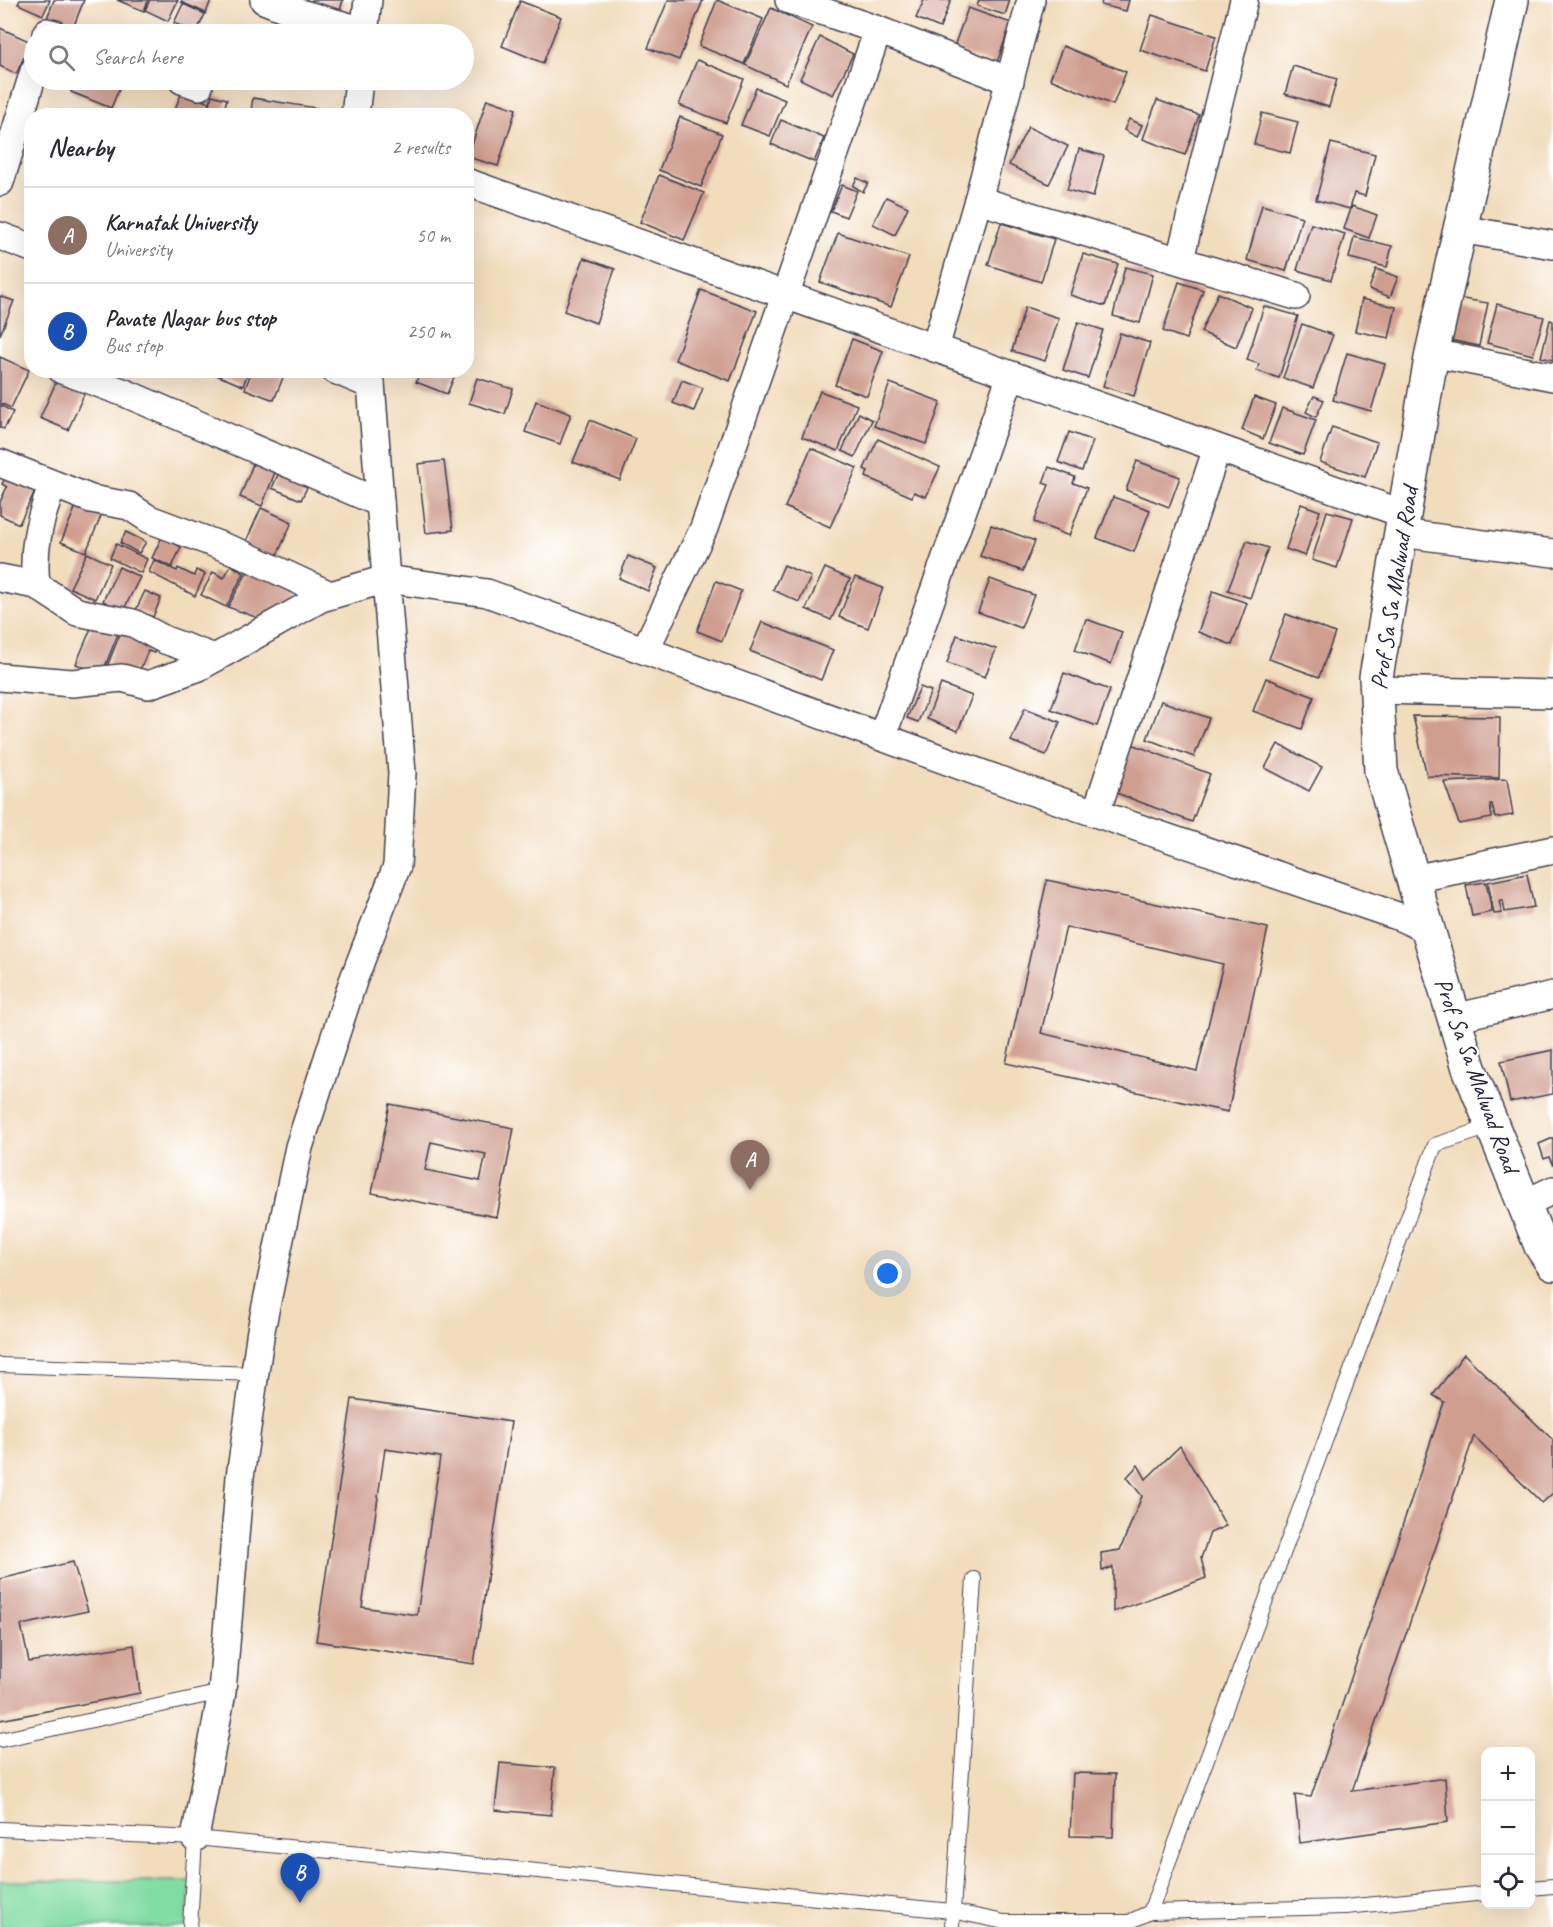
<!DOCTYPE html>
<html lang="en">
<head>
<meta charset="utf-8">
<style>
  body { margin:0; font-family:Caveat,sans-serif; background:#f7f7f7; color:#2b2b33 }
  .controls { position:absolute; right:18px; bottom:18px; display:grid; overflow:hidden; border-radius:12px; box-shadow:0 6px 24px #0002 }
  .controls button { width:54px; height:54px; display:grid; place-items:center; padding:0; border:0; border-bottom:2px solid #e1e1e2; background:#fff; color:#2b2b33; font:30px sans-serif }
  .you { position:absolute; left:888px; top:1274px; width:21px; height:21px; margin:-15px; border:4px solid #fff; border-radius:50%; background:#1a73e8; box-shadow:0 0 0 9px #1a73e833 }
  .badge { display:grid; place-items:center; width:39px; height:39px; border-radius:50%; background:#2563eb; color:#fff; font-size:20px; font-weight:700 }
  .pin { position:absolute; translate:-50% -50px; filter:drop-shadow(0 2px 3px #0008) }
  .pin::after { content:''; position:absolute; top:32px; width:21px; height:18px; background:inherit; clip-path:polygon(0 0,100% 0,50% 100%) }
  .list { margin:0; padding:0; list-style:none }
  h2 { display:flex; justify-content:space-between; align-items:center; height:78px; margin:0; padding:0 24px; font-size:26px }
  h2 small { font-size:20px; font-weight:400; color:#7c7c81 }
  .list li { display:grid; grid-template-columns:39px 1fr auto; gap:18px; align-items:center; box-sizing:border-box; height:96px; padding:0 24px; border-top:2px solid #e1e1e2 }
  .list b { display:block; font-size:22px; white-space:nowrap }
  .list p { margin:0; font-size:20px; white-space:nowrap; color:#7c7c81 }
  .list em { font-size:20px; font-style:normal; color:#7c7c81 }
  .icon { flex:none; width:33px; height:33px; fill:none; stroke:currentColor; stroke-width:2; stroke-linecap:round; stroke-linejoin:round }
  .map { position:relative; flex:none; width:1553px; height:1927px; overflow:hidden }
  .search { position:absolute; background:#fff; box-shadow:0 6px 24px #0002; left:24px; top:24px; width:450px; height:66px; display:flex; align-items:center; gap:15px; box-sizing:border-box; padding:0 21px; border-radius:33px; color:#7c7c81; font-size:22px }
  .panel { position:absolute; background:#fff; box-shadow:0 6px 24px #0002; left:24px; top:108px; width:450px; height:270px; border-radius:24px }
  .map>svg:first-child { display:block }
</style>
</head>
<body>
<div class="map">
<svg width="1553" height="1927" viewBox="0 0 1553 1927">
  <rect width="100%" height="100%" fill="#fff"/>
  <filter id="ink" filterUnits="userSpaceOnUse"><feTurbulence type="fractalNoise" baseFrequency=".0167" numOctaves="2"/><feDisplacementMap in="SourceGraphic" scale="12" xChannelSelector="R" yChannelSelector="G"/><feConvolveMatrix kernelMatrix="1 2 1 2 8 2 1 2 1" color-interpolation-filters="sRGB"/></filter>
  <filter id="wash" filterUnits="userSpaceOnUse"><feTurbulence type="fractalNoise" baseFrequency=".008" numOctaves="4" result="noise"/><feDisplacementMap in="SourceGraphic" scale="24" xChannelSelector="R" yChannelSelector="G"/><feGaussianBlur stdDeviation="1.35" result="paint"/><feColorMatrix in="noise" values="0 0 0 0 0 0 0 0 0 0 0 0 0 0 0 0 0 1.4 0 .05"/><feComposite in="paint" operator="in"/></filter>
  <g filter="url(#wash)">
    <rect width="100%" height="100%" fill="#f1dcbb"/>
    <path fill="#81dca2" stroke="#527f6e" stroke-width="1.5" d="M 0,1881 L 191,1881 L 186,1927 L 0,1927 Z"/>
    <g id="blocks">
      <g fill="#cf9e8f" fill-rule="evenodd">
        <path d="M 20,0 L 50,0 L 43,15 L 18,4 Z"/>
        <path d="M 54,0 L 84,0 L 73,28 L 47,18 Z"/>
        <path d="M 117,0 L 148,0 L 144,11 Z"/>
        <path d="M 150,0 L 178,0 L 168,21 L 145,10 Z"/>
        <path d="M 182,0 L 211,0 L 206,13 L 181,2 Z"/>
        <path d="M 312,0 L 343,0 L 340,11 L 311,4 Z"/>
        <path d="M 668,0 L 703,0 L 679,60 L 648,48 Z"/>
        <path d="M 717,0 L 763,19 L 744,64 L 699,46 Z"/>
        <path d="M 924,0 L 951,0 L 940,28 L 916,18 Z"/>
        <path d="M 979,0 L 1010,0 L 1005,15 L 977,6 Z"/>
        <path d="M 1102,0 L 1129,0 L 1126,11 L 1101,5 Z"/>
        <path d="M 520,1 L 561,17 L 543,63 L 502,46 Z"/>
        <path d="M 183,4 L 205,14 L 196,33 L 174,23 Z"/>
        <path d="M 771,8 L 812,27 L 786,84 L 745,65 Z"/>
        <path d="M 968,8 L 1011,23 L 996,65 L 953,49 Z"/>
        <path d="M 1152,15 L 1216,36 L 1205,71 L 1140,50 Z"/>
        <path d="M 298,25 L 333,34 L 296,34 Z"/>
        <path d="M 0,28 L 31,42 L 16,74 L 0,66 Z"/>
        <path d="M 820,37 L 853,54 L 833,95 L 800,79 Z"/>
        <path d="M 1063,46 L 1126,72 L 1113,105 L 1050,79 Z"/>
        <path d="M 697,60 L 744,79 L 726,123 L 679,105 Z"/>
        <path d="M 1293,66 L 1337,79 L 1329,107 L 1285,94 Z"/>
        <path d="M 76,80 L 123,80 L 111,108 L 71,92 Z"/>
        <path d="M 756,88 L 785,100 L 770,136 L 741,125 Z"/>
        <path d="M 182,92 L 209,103 L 204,116 L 172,116 Z"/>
        <path d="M 212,95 L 227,99 L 222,116 L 206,116 Z"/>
        <path d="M 253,98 L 322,109 L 321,116 L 250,116 Z"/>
        <path d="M 487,99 L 516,109 L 498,166 L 468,157 Z"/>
        <path d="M 1157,100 L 1199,115 L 1185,155 L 1143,139 Z"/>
        <path d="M 1262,113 L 1298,122 L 1290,153 L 1254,144 Z"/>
        <path d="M 680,117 L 722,134 L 701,187 L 659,170 Z"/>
        <path d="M 1129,119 L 1142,125 L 1137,137 L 1124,130 Z"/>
        <path d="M 781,120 L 824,138 L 814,162 L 771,144 Z"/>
        <path d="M 1028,127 L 1068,146 L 1049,184 L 1009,165 Z"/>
        <path d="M 1331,143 L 1375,154 L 1365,196 L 1354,193 L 1350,209 L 1316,200 Z"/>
        <path d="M 1079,149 L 1104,156 L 1093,197 L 1067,190 Z"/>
        <path d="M 659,175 L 704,193 L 684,240 L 640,222 Z"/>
        <path d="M 857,178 L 868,183 L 863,192 L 853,186 Z"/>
        <path d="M 842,185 L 857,191 L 846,217 L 831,211 Z"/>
        <path d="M 886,197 L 908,207 L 895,235 L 873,224 Z"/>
        <path d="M 1262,205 L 1302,217 L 1286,271 L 1247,260 Z"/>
        <path d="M 1352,206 L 1377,215 L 1369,238 L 1344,229 Z"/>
        <path d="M 1001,223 L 1054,239 L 1041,282 L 988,265 Z"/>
        <path d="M 1311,224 L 1345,234 L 1331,280 L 1297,270 Z"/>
        <path d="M 838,233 L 909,257 L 891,307 L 820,282 Z"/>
        <path d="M 1354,237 L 1392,246 L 1387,267 L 1349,258 Z"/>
        <path d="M 1083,254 L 1118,264 L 1105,306 L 1070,295 Z"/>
        <path d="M 584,258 L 615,269 L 596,323 L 564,311 Z"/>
        <path d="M 1125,267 L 1153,274 L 1140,323 L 1113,316 Z"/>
        <path d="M 1376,269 L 1398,277 L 1390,297 L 1369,289 Z"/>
        <path d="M 1179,282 L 1203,290 L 1186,339 L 1163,331 Z"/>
        <path d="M 701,290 L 757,311 L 730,381 L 675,360 Z"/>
        <path d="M 1218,293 L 1252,308 L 1236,347 L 1201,332 Z"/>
        <path d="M 0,296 L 14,301 L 0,335 Z"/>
        <path d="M 1457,298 L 1488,303 L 1479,346 L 1449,340 Z"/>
        <path d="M 1362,299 L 1396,307 L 1389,338 L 1355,331 Z"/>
        <path d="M 1497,304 L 1544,317 L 1533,355 L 1487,343 Z"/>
        <path d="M 1264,306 L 1298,316 L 1279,378 L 1257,371 L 1259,364 L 1247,360 Z"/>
        <path d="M 1025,307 L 1059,318 L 1045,361 L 1012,351 Z"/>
        <path d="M 1550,320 L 1553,321 L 1553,360 L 1541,357 Z"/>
        <path d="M 1078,322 L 1103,330 L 1088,378 L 1063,370 Z"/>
        <path d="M 1302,324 L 1333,335 L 1313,388 L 1283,378 Z"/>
        <path d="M 1120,333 L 1150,343 L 1134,396 L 1103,386 Z"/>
        <path d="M 852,339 L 883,351 L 867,396 L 835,385 Z"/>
        <path d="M 1347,353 L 1385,364 L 1371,411 L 1333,400 Z"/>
        <path d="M 0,357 L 29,370 L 11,408 L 0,403 Z"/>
        <path d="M 215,370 L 249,370 L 243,386 L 214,374 Z"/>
        <path d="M 252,370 L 286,370 L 274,400 L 245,389 Z"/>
        <path d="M 421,370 L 457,370 L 447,394 L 416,382 Z"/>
        <path d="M 477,378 L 513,389 L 505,414 L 469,403 Z"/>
        <path d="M 57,380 L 85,392 L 68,430 L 40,418 Z"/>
        <path d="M 682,380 L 703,388 L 694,411 L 673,403 Z"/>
        <path d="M 890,383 L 941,402 L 926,444 L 874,426 Z"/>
        <path d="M 820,391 L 857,405 L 838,451 L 802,437 Z"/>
        <path d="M 1314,396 L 1324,400 L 1316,417 L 1306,412 Z"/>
        <path d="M 1254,397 L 1276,405 L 1263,439 L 1242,430 Z"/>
        <path d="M 536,401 L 571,414 L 560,444 L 525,432 Z"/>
        <path d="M 0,405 L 13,412 L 4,429 L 0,428 Z"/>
        <path d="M 1282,408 L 1316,420 L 1303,455 L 1269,443 Z"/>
        <path d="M 859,413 L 872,420 L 855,457 L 842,451 Z"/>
        <path d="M 590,420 L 636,439 L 620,480 L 573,462 Z"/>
        <path d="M 1332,427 L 1377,442 L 1365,477 L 1320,462 Z"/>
        <path d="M 1069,432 L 1093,441 L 1082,471 L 1058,462 Z"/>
        <path d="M 878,439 L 940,467 L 926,497 L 914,492 L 912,497 L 866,477 L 868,471 L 864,469 Z"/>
        <path d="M 811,448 L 857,468 L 830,527 L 785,507 Z"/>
        <path d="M 255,459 L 277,467 L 262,506 L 240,497 Z"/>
        <path d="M 444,461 L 453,530 L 426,533 L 418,464 Z"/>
        <path d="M 1137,461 L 1180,477 L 1169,507 L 1126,490 Z"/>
        <path d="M 1049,467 L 1075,477 L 1073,483 L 1087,488 L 1069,536 L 1034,522 L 1049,485 L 1043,483 Z"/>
        <path d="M 281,468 L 310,481 L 301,500 L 272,488 Z"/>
        <path d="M 7,475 L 36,489 L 19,524 L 0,515 L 0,502 L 7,487 L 2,484 Z"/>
        <path d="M 1113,497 L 1150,510 L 1134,552 L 1097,538 Z"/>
        <path d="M 79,499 L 104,509 L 86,552 L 61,542 Z"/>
        <path d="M 1301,504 L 1320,511 L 1305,556 L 1286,549 Z"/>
        <path d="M 261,508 L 292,522 L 275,560 L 244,546 Z"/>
        <path d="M 1327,511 L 1353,518 L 1337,568 L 1312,560 Z"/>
        <path d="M 991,525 L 1035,541 L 1023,571 L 980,556 Z"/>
        <path d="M 126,532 L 146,542 L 139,553 L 120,543 Z"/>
        <path d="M 162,537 L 181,547 L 172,567 L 152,558 Z"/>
        <path d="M 1247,541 L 1268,548 L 1250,598 L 1228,590 Z"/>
        <path d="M 116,544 L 147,559 L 141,573 L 110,558 Z"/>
        <path d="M 87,553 L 111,564 L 95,599 L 70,588 Z"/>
        <path d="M 628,556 L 657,568 L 648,591 L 619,578 Z"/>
        <path d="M 154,560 L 177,571 L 178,568 L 194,576 L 196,570 L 205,574 L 195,596 L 149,572 Z"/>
        <path d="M 231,565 L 244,573 L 226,607 L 201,595 L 213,572 L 224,578 Z"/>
        <path d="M 784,565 L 811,577 L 799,602 L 773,590 Z"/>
        <path d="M 119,567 L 140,577 L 123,611 L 103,601 Z"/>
        <path d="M 250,567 L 298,590 L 290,609 L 269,622 L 228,607 Z"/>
        <path d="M 825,568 L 850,579 L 831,620 L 806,609 Z"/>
        <path d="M 855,577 L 883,588 L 868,628 L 839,617 Z"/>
        <path d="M 990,579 L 1034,595 L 1021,628 L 978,612 Z"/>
        <path d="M 716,581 L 741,591 L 722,641 L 697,631 Z"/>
        <path d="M 145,591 L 161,598 L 153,617 L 136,610 Z"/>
        <path d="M 1213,591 L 1247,603 L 1232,645 L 1198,632 Z"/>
        <path d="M 1286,614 L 1335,633 L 1319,677 L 1269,659 Z"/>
        <path d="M 1086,619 L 1122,632 L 1111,664 L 1075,650 Z"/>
        <path d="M 94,621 L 119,631 L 102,674 L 76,664 Z"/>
        <path d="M 762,622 L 833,650 L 821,680 L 750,651 Z"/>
        <path d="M 122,629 L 158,644 L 154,653 L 148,651 L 140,670 L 104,674 Z"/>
        <path d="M 957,635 L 996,649 L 985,677 L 947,663 Z"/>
        <path d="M 1064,673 L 1110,690 L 1097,726 L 1051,709 Z"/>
        <path d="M 1266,678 L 1314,697 L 1302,729 L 1253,711 Z"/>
        <path d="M 941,684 L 972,696 L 958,731 L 927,719 Z"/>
        <path d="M 920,687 L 931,691 L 918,722 L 907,718 Z"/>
        <path d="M 1161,701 L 1209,718 L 1194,757 L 1147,739 Z"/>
        <path d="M 1025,708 L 1060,722 L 1046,755 L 1011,741 Z"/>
        <path d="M 1413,716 L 1500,717 L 1499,778 L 1427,776 Z"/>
        <path d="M 1132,744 L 1210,774 L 1192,822 L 1114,792 Z"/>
        <path d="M 1278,744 L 1322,767 L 1309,791 L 1265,768 Z"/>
        <path d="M 1507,779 L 1513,815 L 1495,818 L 1492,804 L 1490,804 L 1492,818 L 1459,824 L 1444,782 Z"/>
        <path d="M 1527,874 L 1534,907 L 1505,912 L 1503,901 L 1499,901 L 1502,913 L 1494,914 L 1488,882 Z"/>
        <path d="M 1047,880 L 1268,928 L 1228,1112 L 1006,1063 ZM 1066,927 L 1223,964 L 1197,1071 L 1041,1033 Z"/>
        <path d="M 1486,882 L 1492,912 L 1472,916 L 1466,885 Z"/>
        <path d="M 1553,1050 L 1553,1094 L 1510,1102 L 1501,1061 Z"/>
        <path d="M 390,1104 L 514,1128 L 497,1217 L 372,1193 ZM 431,1142 L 486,1154 L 480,1181 L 425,1170 Z"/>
        <path d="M 1553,1138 L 1553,1166 L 1549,1157 L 1544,1159 L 1539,1144 Z"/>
        <path d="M 1464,1354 L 1553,1440 L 1553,1493 L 1542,1503 L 1474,1436 L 1352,1791 L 1445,1778 L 1448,1822 L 1300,1843 L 1295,1795 L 1311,1797 L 1444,1402 L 1433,1395 Z"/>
        <path d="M 352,1399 L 511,1422 L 474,1664 L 316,1641 ZM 385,1449 L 440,1457 L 417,1615 L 362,1607 Z"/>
        <path d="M 1180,1446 L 1226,1526 L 1210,1533 L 1201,1558 L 1206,1578 L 1113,1612 L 1113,1567 L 1102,1571 L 1101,1553 L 1120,1550 L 1142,1496 L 1127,1477 L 1138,1465 L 1146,1479 Z"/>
        <path d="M 73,1562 L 88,1611 L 21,1625 L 29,1662 L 134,1645 L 140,1693 L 0,1720 L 0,1579 Z"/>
        <path d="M 500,1763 L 555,1768 L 551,1815 L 495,1810 Z"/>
        <path d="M 1073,1773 L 1115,1774 L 1113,1837 L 1070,1836 Z"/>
      </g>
    </g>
  </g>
  <g filter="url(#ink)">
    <use href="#blocks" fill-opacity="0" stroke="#413e4e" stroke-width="1.5"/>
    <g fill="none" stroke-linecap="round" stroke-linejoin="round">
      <g stroke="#413e4e" stroke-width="16">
        <g id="service">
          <path d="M 0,1365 L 255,1374"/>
          <path d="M 0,1740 L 222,1692"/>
          <path d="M 0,1829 L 195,1838 L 952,1911 L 1004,1922 L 1129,1922 L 1150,1912 L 1345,1907 L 1486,1893"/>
          <path d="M 1530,1888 L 1553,1886"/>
          <path d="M 1150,1912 L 1435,1145 L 1493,1126"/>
          <path d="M 190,1927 L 195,1838"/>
          <path d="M 952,1927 L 974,1579"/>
        </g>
      </g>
      <g stroke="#413e4e" stroke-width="30">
        <g id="minor">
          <path d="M 264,0 L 289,10 L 364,31"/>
          <path d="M 789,0 L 878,30 L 1010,81"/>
          <path d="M 46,34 L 47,32 L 55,34"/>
          <path d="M 364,34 L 368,0"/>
          <path d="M 182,80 L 199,86"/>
          <path d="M 355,116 L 359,80"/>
          <path d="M 0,182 L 34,71"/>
          <path d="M 466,182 L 1404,514"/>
          <path d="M 978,200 L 1296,296"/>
          <path d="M 1460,229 L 1553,245"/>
          <path d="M 0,236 L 32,248"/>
          <path d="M 1180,259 L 1244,0"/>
          <path d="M 935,348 L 978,200 L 1031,0"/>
          <path d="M 1432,353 L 1553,377"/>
          <path d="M 62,370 L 125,393 L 380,503"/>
          <path d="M 335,370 L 371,385"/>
          <path d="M 370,370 L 386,579 L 487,593 L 1016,786 L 1400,917 L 1428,930"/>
          <path d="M 0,463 L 91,499 L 129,506 L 149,519 L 240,553 L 330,595"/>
          <path d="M 1401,533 L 1553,553"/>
          <path d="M 0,578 L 36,585 L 77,612 L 133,623 L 165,640 L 215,658"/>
          <path d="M 36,585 C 32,548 39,520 53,485"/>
          <path d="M 645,650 L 704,528 L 878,30"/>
          <path d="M 0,677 L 72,683 L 122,678 L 148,685 L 199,667 L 321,598 L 386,579 L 402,773 L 397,866 L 353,981 L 299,1147 L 261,1330 L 240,1477 L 222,1692 L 195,1838"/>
          <path d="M 1376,690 L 1553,694"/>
          <path d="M 882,737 L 1011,375"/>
          <path d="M 1096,813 L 1217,448"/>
          <path d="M 1413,879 L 1553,850"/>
          <path d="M 1454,1018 L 1553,995"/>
          <path d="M 1524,1204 L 1553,1190"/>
        </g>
      </g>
      <g stroke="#413e4e" stroke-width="36">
        <path id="tertiary" d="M 1512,0 L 1432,353 L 1376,677 L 1381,771 L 1469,1068 L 1541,1246 L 1553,1264"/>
      </g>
      <use href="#service" stroke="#fff" stroke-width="14"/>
      <use href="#minor" stroke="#fff" stroke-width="27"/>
      <use href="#tertiary" stroke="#fff" stroke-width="33"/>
    </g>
  </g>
  <g text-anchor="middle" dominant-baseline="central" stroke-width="4.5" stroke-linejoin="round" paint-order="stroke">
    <g font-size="24" fill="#22223b" stroke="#fff">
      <text transform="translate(1394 588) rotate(-81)">Prof Sa Sa Malwad Road</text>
      <text transform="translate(1477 1075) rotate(70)">Prof Sa Sa Malwad Road</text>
    </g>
  </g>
</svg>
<div class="controls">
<button>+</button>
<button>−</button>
<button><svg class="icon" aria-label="locate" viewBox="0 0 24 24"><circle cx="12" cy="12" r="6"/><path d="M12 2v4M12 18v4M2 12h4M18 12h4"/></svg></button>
</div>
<div class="you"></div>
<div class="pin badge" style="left:750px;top:1190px;background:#8d6e63">A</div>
<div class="pin badge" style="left:300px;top:1903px;background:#1a4fb4">B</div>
<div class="search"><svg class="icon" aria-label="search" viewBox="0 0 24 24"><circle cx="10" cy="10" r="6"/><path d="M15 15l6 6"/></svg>Search here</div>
<section class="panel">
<h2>Nearby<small>2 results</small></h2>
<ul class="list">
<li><span class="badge" style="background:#8d6e63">A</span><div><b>Karnatak University</b><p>University</p></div><em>50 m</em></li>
<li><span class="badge" style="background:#1a4fb4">B</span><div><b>Pavate Nagar bus stop</b><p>Bus stop</p></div><em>250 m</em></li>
</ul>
</section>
</div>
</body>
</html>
